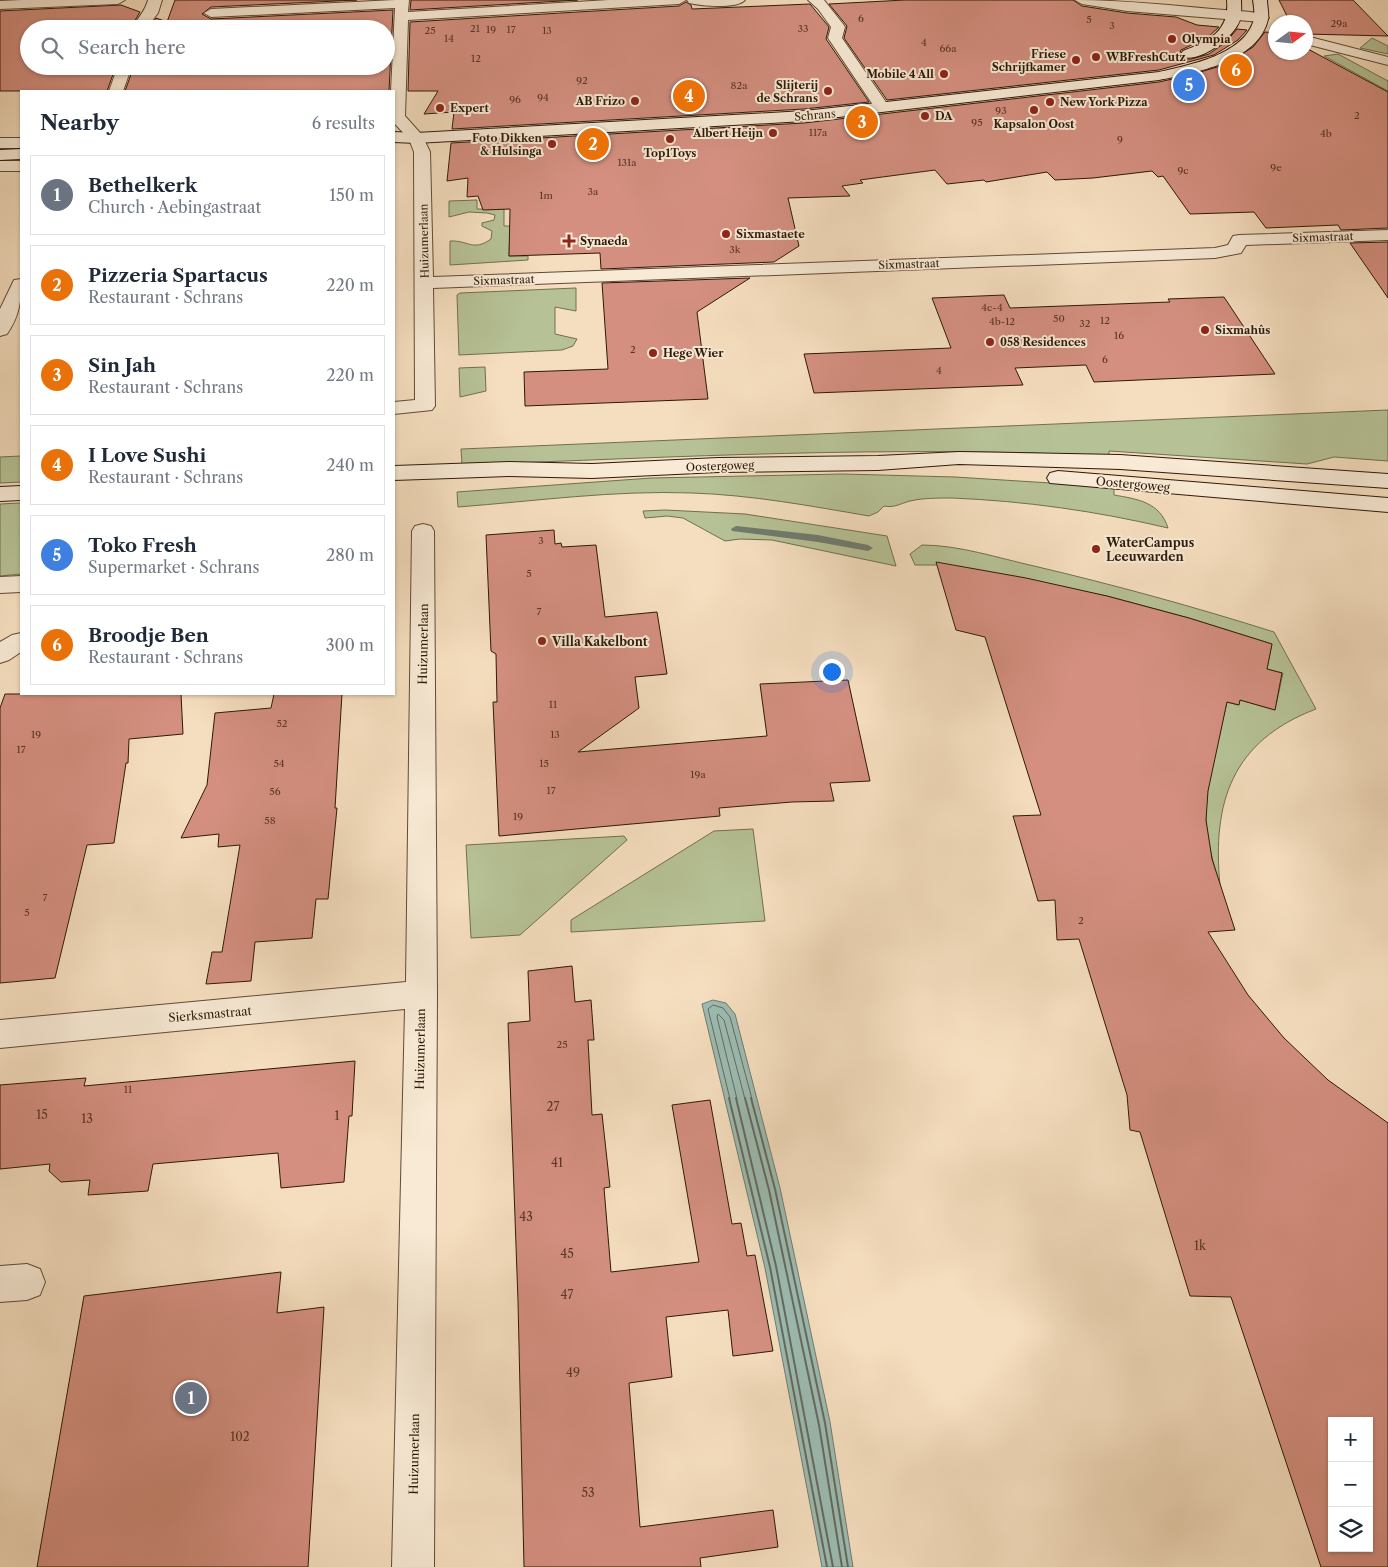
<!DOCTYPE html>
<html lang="en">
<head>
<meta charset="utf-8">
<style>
  body { margin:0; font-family:"Libre Caslon Text",serif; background:#f2f2f3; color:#1f2937 }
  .controls { position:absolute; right:15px; bottom:15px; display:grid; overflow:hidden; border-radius:0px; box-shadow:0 1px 4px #0004 }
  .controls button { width:45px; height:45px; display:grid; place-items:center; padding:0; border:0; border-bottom:1px solid #e0e1e3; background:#fff; color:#1f2937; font:25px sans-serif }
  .compass { position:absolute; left:1268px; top:15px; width:45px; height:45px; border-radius:50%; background:#fff; box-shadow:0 1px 4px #0004; rotate:75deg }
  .you { position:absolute; left:831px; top:671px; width:18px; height:18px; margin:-12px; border:4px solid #fff; border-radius:50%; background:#1a73e8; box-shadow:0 0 0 8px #1a73e833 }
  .badge { display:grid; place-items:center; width:32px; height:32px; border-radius:50%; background:#111827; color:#fff; font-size:16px; font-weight:700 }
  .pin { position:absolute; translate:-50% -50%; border:2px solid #fff; box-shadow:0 1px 5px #0006 }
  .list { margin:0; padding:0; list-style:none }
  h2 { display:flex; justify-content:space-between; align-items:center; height:65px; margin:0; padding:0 20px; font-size:21px }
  h2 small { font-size:16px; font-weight:400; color:#747a83 }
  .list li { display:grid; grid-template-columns:32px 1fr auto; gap:15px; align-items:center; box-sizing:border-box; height:80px; margin:0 10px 10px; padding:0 10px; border:1px solid #e0e1e3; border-radius:0px }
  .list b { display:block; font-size:19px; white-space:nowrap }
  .list p { margin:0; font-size:16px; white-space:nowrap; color:#747a83 }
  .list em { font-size:16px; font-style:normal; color:#747a83 }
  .icon { flex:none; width:28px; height:28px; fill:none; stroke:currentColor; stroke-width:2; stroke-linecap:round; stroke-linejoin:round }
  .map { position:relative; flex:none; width:1388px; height:1567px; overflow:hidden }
  .search { position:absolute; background:#fff; box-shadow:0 1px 4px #0004; left:20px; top:20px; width:375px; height:55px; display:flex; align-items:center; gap:12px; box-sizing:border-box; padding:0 18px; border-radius:28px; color:#747a83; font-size:19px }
  .panel { position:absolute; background:#fff; box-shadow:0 1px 4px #0004; left:20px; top:90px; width:375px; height:605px; border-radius:0px }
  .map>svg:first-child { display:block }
</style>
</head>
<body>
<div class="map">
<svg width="1388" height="1567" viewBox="0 0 1388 1567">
  <rect width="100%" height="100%" fill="#f5debf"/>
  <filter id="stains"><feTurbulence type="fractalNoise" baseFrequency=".004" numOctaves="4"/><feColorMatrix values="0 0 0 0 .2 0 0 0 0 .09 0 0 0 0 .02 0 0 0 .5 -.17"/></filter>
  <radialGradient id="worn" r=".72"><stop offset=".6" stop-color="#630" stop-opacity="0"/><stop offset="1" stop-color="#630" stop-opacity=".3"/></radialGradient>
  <g fill="#b6c296" stroke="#726e50">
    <path d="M 1372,38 L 1388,46 L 1388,54 L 1360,48 Z"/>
    <path d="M 1338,54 L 1388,81 L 1388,91 L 1324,56 Z"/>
    <path d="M 477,200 L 477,209 L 504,209 L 504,226 L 510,226 L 509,256 L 528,256 L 528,260 L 450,265 L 450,241 C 468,240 473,252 491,239 L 492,231 L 482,226 L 482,223 L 494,220 L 495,215 L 487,213 L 469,212 L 449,217 L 449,201 Z"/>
    <path d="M 576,288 L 576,311 L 555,307 L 555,334 L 577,339 L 573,346 L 562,350 L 459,355 L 457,295 L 460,293 Z"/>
    <path d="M 485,367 L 486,391 L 460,397 L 459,368 Z"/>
    <path d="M 1388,410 L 1388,461 L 1334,457 L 1307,464 L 1109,451 L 1109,456 C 893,445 678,457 462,465 L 461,449 Z"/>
    <path d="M 21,456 L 21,482 L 0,483 L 0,457 Z"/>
    <path d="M 843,474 L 955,477 L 1114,487 L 1114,495 C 1137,499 1160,502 1168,528 C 1096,511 1025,501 952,498 C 938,498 923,498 910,501 C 899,504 895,508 884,506 L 878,512 L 869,516 C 811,506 752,495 692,493 C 615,490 536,501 458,507 L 457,492 L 651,478 Z"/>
    <path d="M 21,503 L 21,574 L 0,576 L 0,504 Z"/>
    <path d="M 665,510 L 745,514 L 887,536 L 896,566 L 772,540 L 740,539 L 725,541 L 683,518 L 667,516 L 645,518 L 643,511 Z"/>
    <path d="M 922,545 C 959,545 998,558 1034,566 C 1115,585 1195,607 1274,632 L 1316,709 C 1232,741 1212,802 1220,885 C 1213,864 1208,843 1206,821 C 1204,783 1219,739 1227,702 L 1238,705 L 1240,700 L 1275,710 L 1283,673 L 1267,669 L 1272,644 L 1189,618 L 1107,596 L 937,565 L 915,565 L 910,554 Z"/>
    <path d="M 753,829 L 765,921 L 571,932 L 571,920 L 714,831 Z"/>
    <path d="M 624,836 L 627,840 L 520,935 L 471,938 L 466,845 Z"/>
  </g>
  <path fill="#9cbcb3" stroke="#707b6f" d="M 713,1000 L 726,1003 L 735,1014 L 780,1188 L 830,1422 L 853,1567 L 822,1567 L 765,1268 L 702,1004 Z"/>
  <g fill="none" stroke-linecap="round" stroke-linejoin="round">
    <g stroke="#656a5e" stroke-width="1">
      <path d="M 730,1099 L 708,1009 L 713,1005 L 723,1008 L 730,1017 L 752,1099"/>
      <path d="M 737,1099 L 717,1017 L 718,1014 L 724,1020 L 745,1099"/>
    </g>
    <g stroke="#656a5e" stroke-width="2">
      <path d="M 729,1098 L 770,1267 L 827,1567"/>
      <path d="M 736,1098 L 776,1266 L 833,1567"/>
      <path d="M 745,1098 L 769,1190 L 819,1425 L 842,1567"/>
      <path d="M 751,1098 L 775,1189 L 825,1423 L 848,1567"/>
    </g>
    <path fill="#707b6f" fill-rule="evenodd" d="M 736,526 L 818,535 L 868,545 L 873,548 L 868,551 L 818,542 L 732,531 L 731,529 Z"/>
  </g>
  <g fill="#d48f80" stroke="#2e1909" fill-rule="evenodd">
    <path d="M 175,0 L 357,0 L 211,7 L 202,14 L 211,19 L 393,10 L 389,91 L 125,91 L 134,66 L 186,66 L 188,71 L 195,73 L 208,71 L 212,66 L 386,66 L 386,29 L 149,29 L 156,18 L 167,22 Z"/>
    <path d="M 411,0 L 578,0 L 410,10 Z"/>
    <path d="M 905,0 L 1073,0 L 1082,6 L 1127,13 L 1176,17 L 1197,25 L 1219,27 L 1208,37 L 1181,50 L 1179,55 L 1183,59 L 1191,59 L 1209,54 L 1226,42 L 1237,29 L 1247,30 L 1238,40 L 1214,55 L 1159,70 L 887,100 L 844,38 L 847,26 L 829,4 Z"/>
    <path d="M 1279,0 L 1353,0 L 1388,36 L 1306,34 L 1306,22 L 1290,22 Z"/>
    <path d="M 686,2 L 691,5 L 692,9 L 810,4 L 829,27 L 826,39 L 869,102 L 804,109 L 452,129 L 454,112 L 424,114 L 438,91 L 408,91 L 410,22 L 679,6 Z"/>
    <path d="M 121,5 L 140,12 L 130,29 L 29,29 L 29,66 L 116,66 L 107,91 L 0,91 L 0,11 Z"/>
    <path d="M 1265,32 L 1276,33 L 1276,52 L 1306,52 L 1306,48 L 1388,92 L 1388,228 L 1341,230 L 1338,225 L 1266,228 L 1254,212 L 1190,214 L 1163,176 L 1158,177 L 1152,171 L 1093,178 L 1055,180 L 1047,172 L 986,182 L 984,180 L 947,184 L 935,170 L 860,180 L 863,183 L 842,186 L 850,196 L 788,198 L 799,246 L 774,262 L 601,269 L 600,253 L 509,256 L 510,209 L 483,210 L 478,196 L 467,197 L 468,178 L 447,181 L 451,143 L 804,123 L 1159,82 L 1190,75 L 1224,65 L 1253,47 Z"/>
    <path d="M 1388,242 L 1388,298 L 1350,243 Z"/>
    <path d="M 750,278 L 697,312 L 708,399 L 525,406 L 524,372 L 608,369 L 602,283 Z"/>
    <path d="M 1004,295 L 1010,308 L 1170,302 L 1168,299 L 1224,297 L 1275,374 L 1094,382 L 1086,365 L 1015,368 L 1023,385 L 814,393 L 804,354 L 951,348 L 932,298 Z"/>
    <path d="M 554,530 L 555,544 L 561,543 L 562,547 L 596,545 L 605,617 L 657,612 L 667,674 L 635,677 L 639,708 L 578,752 L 767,736 L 760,684 L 848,680 L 870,781 L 830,783 L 834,801 L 792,802 L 719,808 L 720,816 L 499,836 L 493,702 L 497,702 L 496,654 L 491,651 L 486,535 Z"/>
    <path d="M 936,562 L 1026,578 L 1107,596 L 1189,618 L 1272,644 L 1267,669 L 1282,673 L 1275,710 L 1240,700 L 1239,705 L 1227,702 L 1208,791 L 1206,820 L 1212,859 L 1235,930 L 1208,932 L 1248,995 L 1284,1038 L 1328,1080 L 1388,1123 L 1388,1567 L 1321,1567 L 1231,1297 L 1190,1296 L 1140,1132 L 1130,1130 L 1127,1095 L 1079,939 L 1057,940 L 1055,900 L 1038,901 L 1013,816 L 1041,815 L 985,637 L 956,630 ZM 1332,1421 L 1369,1421 L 1369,1548 L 1332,1548 Z"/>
    <path d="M 5,694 L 181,694 L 183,734 L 129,739 L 128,763 L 126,763 L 114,843 L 87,845 L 55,978 L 0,983 L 0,708 Z"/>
    <path d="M 274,694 L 342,694 L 335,808 L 337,808 L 328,899 L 316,899 L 312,938 L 255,942 L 251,981 L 206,984 L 212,952 L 222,952 L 240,845 L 218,847 L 219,834 L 181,838 L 207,785 L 215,713 L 271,708 Z"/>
    <path d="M 572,966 L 575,1002 L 591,1000 L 594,1040 L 588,1040 L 592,1115 L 602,1114 L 610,1187 L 604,1188 L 611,1272 L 699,1262 L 672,1105 L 710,1100 L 732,1224 L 741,1223 L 747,1256 L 755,1255 L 773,1351 L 733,1356 L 728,1310 L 666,1317 L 672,1377 L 629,1383 L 640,1527 L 773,1510 L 778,1547 L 700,1558 L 701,1567 L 524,1567 L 518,1301 L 508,1023 L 530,1021 L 528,971 Z"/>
    <path d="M 355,1061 L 352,1116 L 349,1116 L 344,1182 L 281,1188 L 278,1153 L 153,1164 L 148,1191 L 88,1195 L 90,1180 L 61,1182 L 49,1171 L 50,1164 L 0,1169 L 0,1085 L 86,1078 L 84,1086 Z"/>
    <path d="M 281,1272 L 277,1313 L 324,1307 L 308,1567 L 37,1567 L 84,1296 Z"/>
  </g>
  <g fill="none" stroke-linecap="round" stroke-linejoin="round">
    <g stroke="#604a36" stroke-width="2">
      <g id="street">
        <path d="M 22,0 L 125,0 L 118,4 L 0,9 L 0,1 Z"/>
        <path d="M 148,0 L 162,0 L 158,13 L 146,29 L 132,29 C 137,18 145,12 148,0 Z"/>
        <path d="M 395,0 L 409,0 L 408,12 L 609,0 L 686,0 L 679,4 L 408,20 L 405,116 L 422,135 L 430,152 L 433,277 L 1215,248 L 1228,245 L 1233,236 L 1239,235 L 1388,230 L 1388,240 L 1246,245 L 1241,253 L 1215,258 L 433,288 L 435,406 L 432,410 L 394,414 L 394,402 L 415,400 L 414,152 L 409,139 L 394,123 L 394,91 L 391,91 L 395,8 L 211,17 L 204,13 L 211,9 Z"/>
        <path d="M 687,0 L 745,0 C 737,9 701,6 689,3 Z"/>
        <path d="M 808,0 L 824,0 L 843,24 L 845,27 L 842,38 L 890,108 L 887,111 L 877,111 L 828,38 L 831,27 L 818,9 Z"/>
        <path d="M 1075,0 C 1125,0 1175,6 1225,10 C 1234,11 1263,11 1269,18 L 1262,22 L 1127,11 L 1082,4 Z"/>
        <path d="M 1306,36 L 1388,57 L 1388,65 L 1306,44 Z"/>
        <path d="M 118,66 L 132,66 L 123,91 L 109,91 Z"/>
        <path d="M 210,66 L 208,69 L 195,71 L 190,70 L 188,67 Z"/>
        <rect x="0" y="138" width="21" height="10"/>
        <rect x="0" y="161" width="21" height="10"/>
        <path d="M 21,279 C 21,301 20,315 7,334 L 0,336 L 0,309 L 14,280 Z"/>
        <path d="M 423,524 L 431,526 L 434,531 L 437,994 L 434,1567 L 392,1567 L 405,1009 L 0,1048 L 0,1020 L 406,982 L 412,531 L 415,526 Z"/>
        <path d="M 21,576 L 21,592 L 0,593 L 0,577 Z"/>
        <path d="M 21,633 L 21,652 L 9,660 L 0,663 L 0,642 L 12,635 Z"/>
        <path d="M 27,1264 L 40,1269 L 45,1282 L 40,1295 L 27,1300 L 0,1302 L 0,1266 Z"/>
      </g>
    </g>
    <g stroke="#2e1909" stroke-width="2">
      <g id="secondary">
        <path d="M 1227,0 L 1241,0 C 1241,7 1242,13 1240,20 C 1234,37 1202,62 1183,57 L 1181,54 L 1183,51 C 1209,41 1230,31 1227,0 Z"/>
        <path d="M 1253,0 L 1267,0 C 1267,6 1269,13 1268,19 C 1259,62 1194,73 1159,80 L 804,121 L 416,143 L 394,142 L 394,132 L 416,133 L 804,111 L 1159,72 C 1189,65 1245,55 1254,19 C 1255,14 1254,6 1253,0 Z"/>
        <path d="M 21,149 L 21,159 L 0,160 L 0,150 Z"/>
        <path d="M 959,452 L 1120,455 L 1388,474 L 1388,488 L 1120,469 L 959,464 L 878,470 L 718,472 L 592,478 L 509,476 L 394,480 L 394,466 L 509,462 L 592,464 L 718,458 L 878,456 Z"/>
        <path d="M 1058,471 L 1388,498 L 1388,512 L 1050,483 L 1047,478 L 1050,473 Z"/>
        <path d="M 21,486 L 21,500 L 0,501 L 0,487 Z"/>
      </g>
    </g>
    <use href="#street" fill="#f8ead5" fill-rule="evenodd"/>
    <use href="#secondary" fill="#f8ead5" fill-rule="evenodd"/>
  </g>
  <g fill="#8f2418" stroke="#f8ead5" stroke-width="2">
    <circle cx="1172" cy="39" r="5"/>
    <circle cx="1096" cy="57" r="5"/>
    <circle cx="1076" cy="60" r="5"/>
    <circle cx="944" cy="74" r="5"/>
    <circle cx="828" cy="91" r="5"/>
    <circle cx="635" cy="101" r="5"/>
    <circle cx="1050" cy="102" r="5"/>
    <circle cx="440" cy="108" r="5"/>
    <circle cx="1034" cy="110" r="5"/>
    <circle cx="925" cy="116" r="5"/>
    <circle cx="773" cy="133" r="5"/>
    <circle cx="670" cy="139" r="5"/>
    <circle cx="552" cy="144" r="5"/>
    <circle cx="726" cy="234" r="5"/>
    <path d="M566.5 233.5h5v5h5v5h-5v5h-5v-5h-5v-5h5z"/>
    <circle cx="1205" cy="330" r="5"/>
    <circle cx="990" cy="342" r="5"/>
    <circle cx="653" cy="353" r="5"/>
    <circle cx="1096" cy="549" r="5"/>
    <circle cx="542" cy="641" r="5"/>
  </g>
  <g text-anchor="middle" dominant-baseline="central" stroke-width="4" stroke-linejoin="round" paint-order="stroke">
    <g font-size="10" fill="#583627">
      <text x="861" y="18">6</text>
      <text x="1089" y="19">5</text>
      <text x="1339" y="23">29a</text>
      <text x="1112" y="25">3</text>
      <text x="475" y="28">21</text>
      <text x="803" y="28">33</text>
      <text x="491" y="29">19</text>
      <text x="511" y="29">17</text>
      <text x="430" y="30">25</text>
      <text x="547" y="30">13</text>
      <text x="449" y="38">14</text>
      <text x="924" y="42">4</text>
      <text x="948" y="48">66a</text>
      <text x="476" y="58">12</text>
      <text x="582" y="80">92</text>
      <text x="739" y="85">82a</text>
      <text x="543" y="97">94</text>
      <text x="515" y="99">96</text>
      <text x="1001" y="110">93</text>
      <text x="1357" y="115">2</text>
      <text x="977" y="122">95</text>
      <text x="818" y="132">117a</text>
      <text x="1326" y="133">4b</text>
      <text x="1120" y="139">9</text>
      <text x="627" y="162">131a</text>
      <text x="1276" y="167">9e</text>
      <text x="1183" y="170">9c</text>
      <text x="593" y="191">3a</text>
      <text x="546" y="195">1m</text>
      <text x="735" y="249">3k</text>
      <text x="992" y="307">4c-4</text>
      <text x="1059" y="318">50</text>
      <text x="1105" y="320">12</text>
      <text x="1002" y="321">4b-12</text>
      <text x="1085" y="323">32</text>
      <text x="1119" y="335">16</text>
      <text x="633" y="349">2</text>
      <text x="1105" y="359">6</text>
      <text x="939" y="370">4</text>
      <text x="541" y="540">3</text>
      <text x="529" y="573">5</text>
      <text x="539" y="611">7</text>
      <text x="553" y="704">11</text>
      <text x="282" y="723">52</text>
      <text x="36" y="734">19</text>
      <text x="555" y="734">13</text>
      <text x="21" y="749">17</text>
      <text x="279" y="763">54</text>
      <text x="544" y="763">15</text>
      <text x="698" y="774">19a</text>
      <text x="551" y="790">17</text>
      <text x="275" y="791">56</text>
      <text x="518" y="816">19</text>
      <text x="270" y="820">58</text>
      <text x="45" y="897">7</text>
      <text x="27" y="912">5</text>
      <text x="1081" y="920">2</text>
      <text x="562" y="1044">25</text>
      <text x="128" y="1089">11</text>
    </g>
    <g font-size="11" font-weight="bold" fill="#2e1909" stroke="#f8ead5" text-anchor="start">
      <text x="1182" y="39">Olympia</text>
      <text x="1066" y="54" text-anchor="end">Friese<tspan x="1066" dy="13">Schrijfkamer</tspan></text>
      <text x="1106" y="57">WBFreshCutz</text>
      <text x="934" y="74" text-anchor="end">Mobile 4 All</text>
      <text x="818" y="85" text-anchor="end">Slijterij<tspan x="818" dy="13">de Schrans</tspan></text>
      <text x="625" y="101" text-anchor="end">AB Frizo</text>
      <text x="1060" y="102">New York Pizza</text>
      <text x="450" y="108">Expert</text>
      <text x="935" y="116">DA</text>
      <text x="1034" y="124" text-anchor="middle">Kapsalon Oost</text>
      <text x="763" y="133" text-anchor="end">Albert Heijn</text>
      <text x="542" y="138" text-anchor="end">Foto Dikken<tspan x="542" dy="13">&amp; Hulsinga</tspan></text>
      <text x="670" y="153" text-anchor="middle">Top1Toys</text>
      <text x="736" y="234">Sixmastaete</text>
      <text x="580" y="241">Synaeda</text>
      <text x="1215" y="330">Sixmahûs</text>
      <text x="1000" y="342">058 Residences</text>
      <text x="663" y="353">Hege Wier</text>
    </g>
    <g font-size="11" fill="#2e1909" stroke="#f8ead5">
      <text transform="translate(815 115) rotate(-5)">Schrans</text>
      <text transform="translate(1323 237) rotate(-2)">Sixmastraat</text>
      <text transform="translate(424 241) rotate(-91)">Huizumerlaan</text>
      <text transform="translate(909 264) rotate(-2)">Sixmastraat</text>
      <text transform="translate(504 280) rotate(-2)">Sixmastraat</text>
      <text transform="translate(720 466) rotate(-2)">Oostergoweg</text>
    </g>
    <g font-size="12" fill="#2e1909" stroke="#f8ead5">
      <text transform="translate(1133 484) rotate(5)">Oostergoweg</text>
      <text transform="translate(423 644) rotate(-89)">Huizumerlaan</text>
      <text transform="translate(210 1014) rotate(-5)">Sierksmastraat</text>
      <text transform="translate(420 1049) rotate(-89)">Huizumerlaan</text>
      <text transform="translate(414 1454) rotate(-89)">Huizumerlaan</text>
    </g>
    <g font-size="12" font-weight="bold" fill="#2e1909" stroke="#f8ead5" text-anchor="start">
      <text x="1106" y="542">WaterCampus<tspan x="1106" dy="14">Leeuwarden</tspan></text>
      <text x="552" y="641">Villa Kakelbont</text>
    </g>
    <g font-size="12" fill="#583627">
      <text x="553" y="1106">27</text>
      <text x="42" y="1114">15</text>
      <text x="337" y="1115">1</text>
      <text x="87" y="1118">13</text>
      <text x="557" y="1162">41</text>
      <text x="526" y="1216">43</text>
      <text x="1200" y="1245">1k</text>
      <text x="567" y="1253">45</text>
      <text x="567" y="1294">47</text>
      <text x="573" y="1372">49</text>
      <text x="240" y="1436">102</text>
      <text x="588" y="1492">53</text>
    </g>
  </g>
  <rect width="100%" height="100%" filter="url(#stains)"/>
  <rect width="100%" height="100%" fill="url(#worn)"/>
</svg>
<div class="controls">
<button>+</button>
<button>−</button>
<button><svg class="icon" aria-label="layers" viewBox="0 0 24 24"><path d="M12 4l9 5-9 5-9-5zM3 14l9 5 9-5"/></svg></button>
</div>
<svg class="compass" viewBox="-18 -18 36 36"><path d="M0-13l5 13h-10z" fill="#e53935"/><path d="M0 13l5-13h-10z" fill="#747a83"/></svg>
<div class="you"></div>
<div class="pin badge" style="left:191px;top:1398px;background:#6b7280">1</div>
<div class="pin badge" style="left:593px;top:144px;background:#e8710a">2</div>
<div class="pin badge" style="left:862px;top:122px;background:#e8710a">3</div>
<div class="pin badge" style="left:689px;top:96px;background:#e8710a">4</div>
<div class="pin badge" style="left:1189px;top:85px;background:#3f7fe0">5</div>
<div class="pin badge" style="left:1236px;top:70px;background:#e8710a">6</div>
<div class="search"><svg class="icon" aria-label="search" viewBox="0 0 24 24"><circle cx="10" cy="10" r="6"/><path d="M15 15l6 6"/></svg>Search here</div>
<section class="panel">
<h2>Nearby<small>6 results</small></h2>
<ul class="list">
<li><span class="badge" style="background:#6b7280">1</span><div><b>Bethelkerk</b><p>Church · Aebingastraat</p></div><em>150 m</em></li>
<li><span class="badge" style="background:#e8710a">2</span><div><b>Pizzeria Spartacus</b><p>Restaurant · Schrans</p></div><em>220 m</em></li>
<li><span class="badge" style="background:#e8710a">3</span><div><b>Sin Jah</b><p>Restaurant · Schrans</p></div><em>220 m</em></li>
<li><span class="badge" style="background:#e8710a">4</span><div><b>I Love Sushi</b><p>Restaurant · Schrans</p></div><em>240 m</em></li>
<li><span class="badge" style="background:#3f7fe0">5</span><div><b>Toko Fresh</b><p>Supermarket · Schrans</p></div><em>280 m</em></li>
<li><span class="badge" style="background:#e8710a">6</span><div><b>Broodje Ben</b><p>Restaurant · Schrans</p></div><em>300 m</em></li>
</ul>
</section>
</div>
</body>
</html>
